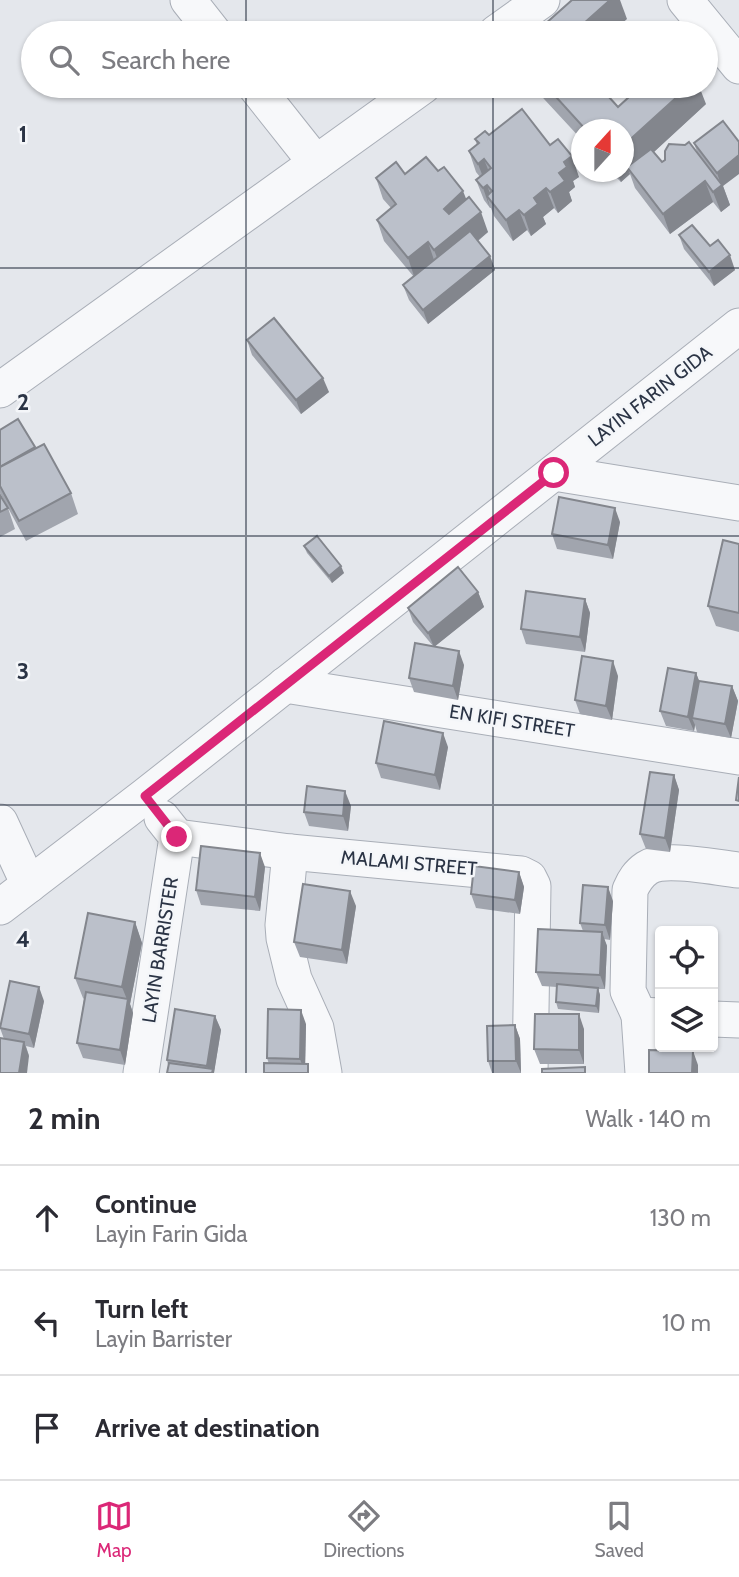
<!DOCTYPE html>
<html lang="en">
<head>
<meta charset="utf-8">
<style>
  body { margin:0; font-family:Cabin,sans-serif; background:#f2f2f3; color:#2b2b33 }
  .controls { position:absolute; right:21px; bottom:21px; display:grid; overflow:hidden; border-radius:7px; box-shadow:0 2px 5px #0004 }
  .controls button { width:63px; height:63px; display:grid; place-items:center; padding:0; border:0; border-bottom:2px solid #e1e1e2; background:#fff; color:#2b2b33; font:35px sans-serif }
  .compass { position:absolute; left:571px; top:119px; width:63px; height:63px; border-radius:50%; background:#fff; box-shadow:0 2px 5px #0004; rotate:21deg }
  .stop { position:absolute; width:21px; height:21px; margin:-16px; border:5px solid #db2777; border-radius:50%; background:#fff }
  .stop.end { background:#db2777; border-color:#fff; box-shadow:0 2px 7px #0008 }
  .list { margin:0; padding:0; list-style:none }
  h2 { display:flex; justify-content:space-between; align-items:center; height:91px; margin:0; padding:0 28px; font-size:30px }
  h2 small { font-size:23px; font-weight:400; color:#7c7c81 }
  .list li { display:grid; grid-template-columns:46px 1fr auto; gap:21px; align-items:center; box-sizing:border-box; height:105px; padding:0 28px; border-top:2px solid #e1e1e2 }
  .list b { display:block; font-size:26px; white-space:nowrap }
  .list p { margin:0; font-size:23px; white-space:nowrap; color:#7c7c81 }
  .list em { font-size:23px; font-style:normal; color:#7c7c81 }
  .icon { flex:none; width:38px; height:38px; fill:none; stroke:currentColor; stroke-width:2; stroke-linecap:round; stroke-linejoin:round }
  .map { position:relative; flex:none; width:739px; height:1073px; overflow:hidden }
  .search { position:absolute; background:#fff; box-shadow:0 2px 5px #0004; left:21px; right:21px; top:21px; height:77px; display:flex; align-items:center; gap:18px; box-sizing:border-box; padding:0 24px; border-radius:38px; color:#7c7c81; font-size:26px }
  .sheet { height:406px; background:#fff }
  nav { display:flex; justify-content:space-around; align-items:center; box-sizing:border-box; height:98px; border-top:2px solid #e1e1e2; background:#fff; font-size:19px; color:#7c7c81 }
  nav a { display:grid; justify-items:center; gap:4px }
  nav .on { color:#db2777 }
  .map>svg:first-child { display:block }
</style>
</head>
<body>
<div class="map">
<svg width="739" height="1073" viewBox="0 0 739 1073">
  <rect width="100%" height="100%" fill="#e4e7ec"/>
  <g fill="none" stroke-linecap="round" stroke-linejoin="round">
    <g stroke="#a9aeb7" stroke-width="37">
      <g id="minor">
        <path d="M 188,0 L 214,33"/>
        <path d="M 685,0 L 739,66"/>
        <path d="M 496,33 L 542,0"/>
        <path d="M 255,86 L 316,163"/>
        <path d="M 0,390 L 423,86"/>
        <path d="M 554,473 L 739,503"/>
        <path d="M 285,685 L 739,757"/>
        <path d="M 0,822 L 29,885"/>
        <path d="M 177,837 L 290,852 L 521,874 L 529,878 L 533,886 L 530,1073"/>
        <path d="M 290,852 L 283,925 L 284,938 L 294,979 L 316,1028 L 324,1073"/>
        <path d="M 0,907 L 145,796 L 739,326"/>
        <path d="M 639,1015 L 628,991 L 630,890 C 634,881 638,874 647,868 C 665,856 716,868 739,870"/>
        <path d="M 713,1019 L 739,1020"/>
        <path d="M 141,1073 L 177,837 L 162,818"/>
        <path d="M 643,1073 L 639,1015 L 660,1016"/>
      </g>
    </g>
    <use href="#minor" stroke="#f7f8fa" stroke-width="35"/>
  </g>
  <g fill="#a1a5ae">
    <path d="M 532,86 L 599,86 L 618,107 L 706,104 L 654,152 L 662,162 L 697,152 L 694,143 L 723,121 L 723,186 L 730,205 L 721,212 L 713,202 L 670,234 L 635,188 L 630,174 L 621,182 L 611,172 L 624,172 L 624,130 L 582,130 L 582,140 Z"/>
    <path d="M 489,135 L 550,145 L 579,177 L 573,181 L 575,187 L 569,192 L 572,201 L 558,213 L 554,208 L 543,217 L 546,224 L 531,236 L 527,230 L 513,241 L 494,216 L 491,208 L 490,208 L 484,200 L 476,180 L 480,177 L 476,172 L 469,151 L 477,145 L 475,139 Z"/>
    <path d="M 438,171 L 466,199 L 488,232 L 478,241 L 490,256 L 495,270 L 428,324 L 409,300 L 403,285 L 414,277 L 384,241 L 377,220 L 391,208 L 383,199 L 376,178 L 405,174 Z"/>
    <path d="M 679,235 L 710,246 L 735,270 L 714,286 L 684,249 Z"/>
    <path d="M 247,340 L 329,392 L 301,414 L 252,355 Z"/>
    <path d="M 18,419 L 36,448 L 71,493 L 78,514 L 26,541 L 0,493 L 0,430 Z"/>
    <path d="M 0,495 L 8,508 L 15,529 L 0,537 Z"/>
    <path d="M 620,522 L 613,559 L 557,549 L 552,534 Z"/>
    <path d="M 739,544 L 739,632 L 716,626 L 708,606 Z"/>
    <path d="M 304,546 L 344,573 L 332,583 L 307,553 Z"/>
    <path d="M 478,592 L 484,607 L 434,647 L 464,665 L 458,700 L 414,692 L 409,678 L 433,646 L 413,622 L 408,608 Z"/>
    <path d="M 585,599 L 590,613 L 585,652 L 526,644 L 521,629 Z"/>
    <path d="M 696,673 L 699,681 L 732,686 L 738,701 L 731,738 L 697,732 L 695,725 L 694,731 L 666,726 L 660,711 Z"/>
    <path d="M 618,676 L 612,720 L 580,714 L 575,700 Z"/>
    <path d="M 448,747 L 440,790 L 381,778 L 376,763 Z"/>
    <path d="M 674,775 L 679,790 L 670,852 L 646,849 L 640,834 Z"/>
    <path d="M 351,806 L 348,831 L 309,826 L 304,812 Z"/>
    <path d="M 265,867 L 260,911 L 201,905 L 196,890 Z"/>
    <path d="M 519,872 L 524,887 L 520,914 L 476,908 L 471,894 Z"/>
    <path d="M 613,901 L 610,940 L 604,939 L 607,946 L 605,989 L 598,989 L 600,995 L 599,1013 L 558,1009 L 556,1002 L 557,987 L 542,986 L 536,972 L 583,931 L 580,923 Z"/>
    <path d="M 356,906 L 347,964 L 300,957 L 294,942 Z"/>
    <path d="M 135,922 L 142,943 L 130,1004 L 133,1013 L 125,1065 L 83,1058 L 77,1043 L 84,999 L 83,998 L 75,978 Z"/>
    <path d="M 44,1001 L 34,1048 L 26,1046 L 29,1056 L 4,1039 L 0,1028 Z"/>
    <path d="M 215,1016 L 221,1030 L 214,1072 L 168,1065 L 167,1060 Z"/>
    <path d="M 306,1024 L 305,1064 L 269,1064 L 267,1058 Z"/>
    <path d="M 515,1025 L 520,1039 L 521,1073 L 492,1073 L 488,1061 Z"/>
    <path d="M 584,1029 L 584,1064 L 540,1064 L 534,1049 Z"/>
  </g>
  <g fill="#83868d">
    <path d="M 610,0 L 620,0 L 627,19 L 611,33 L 573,33 Z"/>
    <path d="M 689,86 L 699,86 L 706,104 L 631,173 L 627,167 L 630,174 L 621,182 L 617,172 L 624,172 L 624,145 Z"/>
    <path d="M 739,155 L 739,174 L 723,186 L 730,205 L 721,212 L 713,192 L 721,185 L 717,173 Z"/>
    <path d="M 572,156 L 579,177 L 573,181 L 575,187 L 569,192 L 572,201 L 558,213 L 550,192 L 564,162 Z"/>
    <path d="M 484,159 L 492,180 L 486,185 L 478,164 Z"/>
    <path d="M 705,181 L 713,202 L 670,234 L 663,214 Z"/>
    <path d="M 487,185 L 494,205 L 487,196 L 490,208 L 483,188 Z"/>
    <path d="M 546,188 L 554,208 L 543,217 L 546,224 L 531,236 L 524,215 L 534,198 Z"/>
    <path d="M 463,191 L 471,211 L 452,230 L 444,209 Z"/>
    <path d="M 519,210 L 527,230 L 513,241 L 506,220 Z"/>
    <path d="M 481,212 L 488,232 L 442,270 L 434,250 Z"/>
    <path d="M 428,242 L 435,263 L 415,279 L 408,258 Z"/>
    <path d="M 730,255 L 735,270 L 714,286 L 709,272 Z"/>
    <path d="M 490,256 L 495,270 L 428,324 L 423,310 Z"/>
    <path d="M 323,378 L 329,392 L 301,414 L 296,400 Z"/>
    <path d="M 615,508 L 620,522 L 613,559 L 608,545 Z"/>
    <path d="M 341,566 L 344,573 L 332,583 L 329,576 Z"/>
    <path d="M 478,592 L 484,607 L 434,647 L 428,633 Z"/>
    <path d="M 585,599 L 590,613 L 585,652 L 580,637 Z"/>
    <path d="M 459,651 L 464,665 L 458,700 L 453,686 Z"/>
    <path d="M 613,661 L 618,676 L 612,720 L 606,706 Z"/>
    <path d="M 696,673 L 702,688 L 692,718 L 695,725 L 694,731 L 688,717 Z"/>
    <path d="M 732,686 L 738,701 L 731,738 L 725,724 Z"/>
    <path d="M 443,733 L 448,747 L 440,790 L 435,775 Z"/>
    <path d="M 674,775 L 679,790 L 670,852 L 665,838 Z"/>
    <path d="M 345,791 L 351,806 L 348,831 L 343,816 Z"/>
    <path d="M 260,853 L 265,867 L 260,911 L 255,897 Z"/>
    <path d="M 519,872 L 524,887 L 520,914 L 515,900 Z"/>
    <path d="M 608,887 L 613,901 L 610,940 L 605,925 Z"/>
    <path d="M 350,891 L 356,906 L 347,964 L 342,950 Z"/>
    <path d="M 135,922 L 142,943 L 130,1004 L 133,1013 L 125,1065 L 120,1050 L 128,1002 L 122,987 Z"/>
    <path d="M 602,932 L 607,946 L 605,989 L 600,975 Z"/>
    <path d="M 39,987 L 44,1001 L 34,1048 L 29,1034 Z"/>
    <path d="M 598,988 L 600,995 L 599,1013 L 596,1006 Z"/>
    <path d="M 301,1010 L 306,1024 L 305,1073 L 300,1059 Z"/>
    <path d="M 579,1014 L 584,1029 L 584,1064 L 579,1050 Z"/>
    <path d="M 215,1016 L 221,1030 L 214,1073 L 209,1073 L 207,1066 Z"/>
    <path d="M 515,1025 L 520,1039 L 521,1073 L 516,1061 Z"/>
    <path d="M 24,1042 L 29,1056 L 27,1073 L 19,1073 Z"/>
    <path d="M 693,1051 L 698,1065 L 698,1073 L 692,1073 Z"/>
  </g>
  <g fill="#bbc0ca" stroke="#83868d" stroke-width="2">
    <path d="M 572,0 L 610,0 L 573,33 L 535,33 Z"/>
    <path d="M 546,86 L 599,86 L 618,107 L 641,86 L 689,86 L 624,145 L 624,130 L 586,130 Z"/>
    <path d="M 522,109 L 550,145 L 558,139 L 572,156 L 564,162 L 567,167 L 559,173 L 565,181 L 550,192 L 546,188 L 534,198 L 538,204 L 524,215 L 519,210 L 506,220 L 487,196 L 492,191 L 487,185 L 483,188 L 476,180 L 491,168 L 484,159 L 478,164 L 469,151 L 479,143 L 475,139 L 485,131 L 489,135 Z"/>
    <path d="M 723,121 L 739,142 L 739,155 L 717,173 L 694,143 Z"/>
    <path d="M 689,142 L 722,185 L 713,192 L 705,181 L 663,214 L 627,167 L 651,149 L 662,162 L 665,160 L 665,151 L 669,144 L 685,145 Z"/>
    <path d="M 426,157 L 438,171 L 444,167 L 463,191 L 444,209 L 449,214 L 469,197 L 481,212 L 434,250 L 428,242 L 408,258 L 377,220 L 396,204 L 376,178 L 396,162 L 405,174 Z"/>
    <path d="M 692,225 L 710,246 L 718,240 L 730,255 L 709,272 L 679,235 Z"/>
    <path d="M 470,231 L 490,256 L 423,310 L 403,285 Z"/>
    <path d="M 274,318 L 323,378 L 296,400 L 247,340 Z"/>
    <path d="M 18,419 L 35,447 L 0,467 L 0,430 Z"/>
    <path d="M 44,444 L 71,493 L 19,521 L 0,486 L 0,467 Z"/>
    <path d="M 0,495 L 8,508 L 0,512 Z"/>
    <path d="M 559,497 L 615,508 L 608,545 L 552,534 Z"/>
    <path d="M 317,536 L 341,566 L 329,576 L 304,546 Z"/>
    <path d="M 723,540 L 739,544 L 739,613 L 708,606 Z"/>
    <path d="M 458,567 L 478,592 L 428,633 L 408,608 Z"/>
    <path d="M 526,591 L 585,599 L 580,637 L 521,629 Z"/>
    <path d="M 415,643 L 459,651 L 453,686 L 409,678 Z"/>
    <path d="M 582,656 L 613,661 L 606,706 L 575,700 Z"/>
    <path d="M 668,668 L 696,673 L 688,717 L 660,711 Z"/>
    <path d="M 699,681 L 732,686 L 725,724 L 692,718 Z"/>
    <path d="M 384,721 L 443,733 L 435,775 L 376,763 Z"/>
    <path d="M 650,772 L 674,775 L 665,838 L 640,834 Z"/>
    <path d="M 739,777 L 739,801 L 736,800 Z"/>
    <path d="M 307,786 L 345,791 L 343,816 L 304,812 Z"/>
    <path d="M 201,846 L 260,853 L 255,897 L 196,890 Z"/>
    <path d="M 474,866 L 519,872 L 515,900 L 471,894 Z"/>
    <path d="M 303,884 L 350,891 L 342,950 L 294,942 Z"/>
    <path d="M 583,885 L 608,887 L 605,925 L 580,923 Z"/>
    <path d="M 88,913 L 135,922 L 122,987 L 75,978 Z"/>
    <path d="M 538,929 L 602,932 L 600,975 L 536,972 Z"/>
    <path d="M 10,981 L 39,987 L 29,1034 L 0,1028 Z"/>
    <path d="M 557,984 L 598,988 L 596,1006 L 556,1002 Z"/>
    <path d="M 86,992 L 128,999 L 120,1050 L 77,1043 Z"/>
    <path d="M 175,1009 L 215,1016 L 207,1066 L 167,1060 Z"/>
    <path d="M 268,1009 L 301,1010 L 300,1059 L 267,1058 Z"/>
    <path d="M 535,1014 L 579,1014 L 579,1050 L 534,1049 Z"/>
    <path d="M 515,1025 L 516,1061 L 488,1061 L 487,1026 Z"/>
    <path d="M 0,1038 L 24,1042 L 19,1073 L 0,1073 Z"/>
    <path d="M 649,1050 L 693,1051 L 692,1073 L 649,1073 Z"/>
    <path d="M 169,1063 L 213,1069 L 212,1073 L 167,1073 Z"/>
    <path d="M 264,1063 L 308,1064 L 308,1073 L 264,1073 Z"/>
    <path d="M 585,1067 L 585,1073 L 542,1073 L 542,1069 Z"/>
  </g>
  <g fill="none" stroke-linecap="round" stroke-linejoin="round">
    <path stroke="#db2777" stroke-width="9" d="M 177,837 L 145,796 L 554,473"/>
  </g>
  <path fill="none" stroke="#2b3445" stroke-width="2" stroke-opacity="0.55" d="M 246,0 L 246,33M 493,0 L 493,33M 246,86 L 246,1073M 493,86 L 493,1073M 0,268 L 739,268M 0,536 L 739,536M 0,805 L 739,805"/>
  <g text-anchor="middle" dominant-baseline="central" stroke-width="5" stroke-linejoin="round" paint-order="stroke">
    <g font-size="19" fill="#2b3445" stroke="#f4f6f9">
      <text transform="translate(650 396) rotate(-38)">LAYIN FARIN GIDA</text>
      <text transform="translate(512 721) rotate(9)">EN KIFI STREET</text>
      <text transform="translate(409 863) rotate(5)">MALAMI STREET</text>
      <text transform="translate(160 950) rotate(-81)">LAYIN BARRISTER</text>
    </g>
  </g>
  <g font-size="23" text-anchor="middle" font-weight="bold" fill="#2b3445" stroke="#f4f6f9" stroke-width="5" stroke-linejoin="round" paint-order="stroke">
    <text x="23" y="142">1</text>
    <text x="23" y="410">2</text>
    <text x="23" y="679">3</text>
    <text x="23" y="947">4</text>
  </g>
</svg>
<div class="controls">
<button><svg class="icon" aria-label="locate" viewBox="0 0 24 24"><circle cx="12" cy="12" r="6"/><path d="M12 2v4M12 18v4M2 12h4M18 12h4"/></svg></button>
<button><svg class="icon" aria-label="layers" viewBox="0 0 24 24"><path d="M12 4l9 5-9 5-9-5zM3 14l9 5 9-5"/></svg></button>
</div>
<svg class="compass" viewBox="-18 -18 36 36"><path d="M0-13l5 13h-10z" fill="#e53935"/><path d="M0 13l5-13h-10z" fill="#7c7c81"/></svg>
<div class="stop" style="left:554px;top:473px"></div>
<div class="stop end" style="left:177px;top:837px"></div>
<div class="search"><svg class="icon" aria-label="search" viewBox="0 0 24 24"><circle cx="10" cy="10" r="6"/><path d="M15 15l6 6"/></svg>Search here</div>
</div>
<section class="sheet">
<h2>2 min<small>Walk · 140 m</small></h2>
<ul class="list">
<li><svg class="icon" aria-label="ahead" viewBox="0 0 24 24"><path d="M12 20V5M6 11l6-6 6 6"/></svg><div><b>Continue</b><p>Layin Farin Gida</p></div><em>130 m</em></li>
<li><svg class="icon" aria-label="left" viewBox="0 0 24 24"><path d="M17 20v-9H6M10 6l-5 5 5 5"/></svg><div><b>Turn left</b><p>Layin Barrister</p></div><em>10 m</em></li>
<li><svg class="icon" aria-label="arrive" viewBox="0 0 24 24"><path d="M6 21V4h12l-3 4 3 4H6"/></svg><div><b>Arrive at destination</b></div></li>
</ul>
</section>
<nav>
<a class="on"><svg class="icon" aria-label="map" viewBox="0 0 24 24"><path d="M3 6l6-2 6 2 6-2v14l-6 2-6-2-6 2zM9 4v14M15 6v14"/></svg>Map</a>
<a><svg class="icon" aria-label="directions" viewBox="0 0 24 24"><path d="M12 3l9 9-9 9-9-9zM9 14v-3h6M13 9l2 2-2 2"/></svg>Directions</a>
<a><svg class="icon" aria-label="saved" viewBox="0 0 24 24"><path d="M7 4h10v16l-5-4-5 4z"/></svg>Saved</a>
</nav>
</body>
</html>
